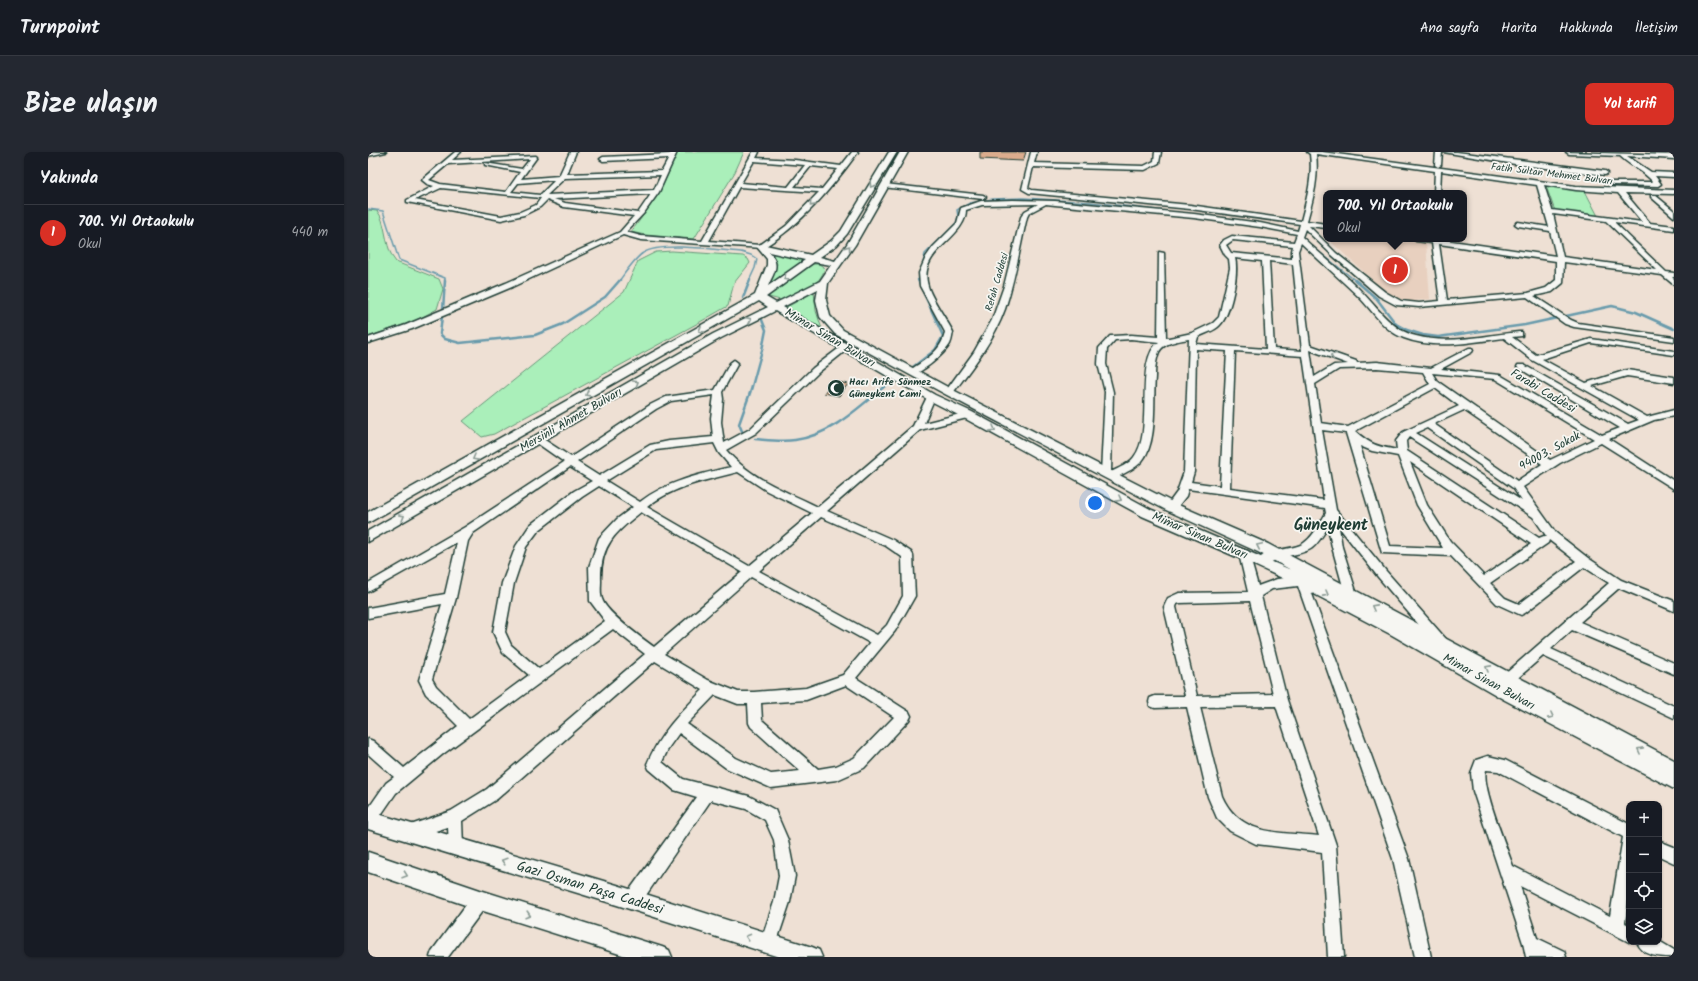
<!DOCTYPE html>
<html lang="tr">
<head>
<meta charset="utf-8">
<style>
  body { margin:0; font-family:Kalam,sans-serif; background:#242831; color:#f1f3f6 }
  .controls { position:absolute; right:12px; bottom:12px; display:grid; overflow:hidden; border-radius:8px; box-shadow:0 1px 3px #0004 }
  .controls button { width:36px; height:36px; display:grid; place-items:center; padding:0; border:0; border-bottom:1px solid #363941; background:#171b24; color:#f1f3f6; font:20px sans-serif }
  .you { position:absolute; left:727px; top:351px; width:14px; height:14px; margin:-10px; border:3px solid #fff; border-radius:50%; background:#1a73e8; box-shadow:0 0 0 6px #1a73e833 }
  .badge { display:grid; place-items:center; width:26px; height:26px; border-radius:50%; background:#d93025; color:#fff; font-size:13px; font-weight:700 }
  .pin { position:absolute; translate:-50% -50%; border:2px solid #fff; box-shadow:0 1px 4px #0006 }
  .popup { position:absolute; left:955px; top:38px; width:144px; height:52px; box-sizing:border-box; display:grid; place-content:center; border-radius:8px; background:#171b24; filter:drop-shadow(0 1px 3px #0005); font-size:13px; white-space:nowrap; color:#9ea1a6 }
  .popup b { font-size:15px; color:#f1f3f6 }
  .popup::after { content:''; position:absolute; left:50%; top:100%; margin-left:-8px; border:8px solid transparent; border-top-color:#171b24 }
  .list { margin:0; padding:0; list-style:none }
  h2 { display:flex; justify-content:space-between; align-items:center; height:52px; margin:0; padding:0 16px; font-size:17px }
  h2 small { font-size:13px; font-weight:400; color:#9ea1a6 }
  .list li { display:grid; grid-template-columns:26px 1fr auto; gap:12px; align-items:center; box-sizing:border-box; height:56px; padding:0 16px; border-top:1px solid #363941 }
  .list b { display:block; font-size:15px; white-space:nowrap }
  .list p { margin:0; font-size:13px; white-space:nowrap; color:#9ea1a6 }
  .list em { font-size:13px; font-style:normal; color:#9ea1a6 }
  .icon { flex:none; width:22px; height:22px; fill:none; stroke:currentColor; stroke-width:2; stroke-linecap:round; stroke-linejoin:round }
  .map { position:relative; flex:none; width:1306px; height:805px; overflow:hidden; border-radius:8px }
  header { display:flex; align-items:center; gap:24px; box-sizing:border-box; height:56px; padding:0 20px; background:#171b24; border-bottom:1px solid #363941 }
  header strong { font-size:19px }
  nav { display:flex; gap:22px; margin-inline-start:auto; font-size:14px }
  .intro { display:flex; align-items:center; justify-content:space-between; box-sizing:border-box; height:96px; padding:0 24px }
  h1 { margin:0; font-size:28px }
  .button { padding:10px 18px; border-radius:8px; background:#d93025; color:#fff; font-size:14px; font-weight:700 }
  main { display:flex; gap:24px; padding:0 24px }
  aside { flex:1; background:#171b24; border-radius:8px; box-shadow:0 1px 3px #0004 }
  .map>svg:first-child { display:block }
</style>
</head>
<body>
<header>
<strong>Turnpoint</strong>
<nav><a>Ana sayfa</a><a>Harita</a><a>Hakkında</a><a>İletişim</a></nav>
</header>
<div class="intro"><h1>Bize ulaşın</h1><a class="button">Yol tarifi</a></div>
<main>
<aside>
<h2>Yakında<small></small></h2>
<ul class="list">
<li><span class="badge">1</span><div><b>700. Yıl Ortaokulu</b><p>Okul</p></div><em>440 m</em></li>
</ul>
</aside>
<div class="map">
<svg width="1306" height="805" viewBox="0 0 1306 805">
  <rect width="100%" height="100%" fill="#eee0d4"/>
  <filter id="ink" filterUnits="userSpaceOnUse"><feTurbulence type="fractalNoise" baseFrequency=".025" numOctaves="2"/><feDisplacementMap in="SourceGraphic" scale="8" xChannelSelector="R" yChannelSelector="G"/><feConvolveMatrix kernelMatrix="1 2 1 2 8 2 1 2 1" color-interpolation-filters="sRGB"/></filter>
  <g filter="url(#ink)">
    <path fill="#e8d0bf" d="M 960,87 L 1029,87 L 1058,91 L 1062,147 L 1038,150 L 1031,149 L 1023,145 Z"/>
    <g fill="#aaefba" stroke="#649677">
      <path d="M 310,0 L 376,0 L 367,20 L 326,87 L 277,83 L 263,80 L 291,42 Z"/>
      <path d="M 1178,34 L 1217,39 L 1230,64 L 1187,59 Z"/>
      <path d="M 0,58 L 9,59 L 12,63 C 19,78 17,97 28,110 L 71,127 L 75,137 L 69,157 L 49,168 L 0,185 Z"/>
      <path d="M 304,99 L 375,104 L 380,107 L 382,111 L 366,131 L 360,154 L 332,170 L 126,282 L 114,285 L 95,269 L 256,140 L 270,109 L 288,100 Z"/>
      <path d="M 402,99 L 438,106 L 401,134 L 409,112 Z"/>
      <path d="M 445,112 L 451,112 L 457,116 C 452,134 432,141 416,149 L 401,145 L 401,142 Z"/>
      <path d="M 446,140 L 448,159 L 454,177 L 417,156 Z"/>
    </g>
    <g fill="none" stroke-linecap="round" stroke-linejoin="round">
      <g stroke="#699bac" stroke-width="1.5">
        <path d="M 0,57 L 15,59 L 31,108 L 77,126 L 77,129"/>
        <path d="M 879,69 L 916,76"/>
        <path d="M 945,95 L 988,129"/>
        <path d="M 251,129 C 257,121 267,106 275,101 C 293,89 351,98 373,100 L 383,103 L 389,107 L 387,116 L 381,129"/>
        <path d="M 551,129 L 557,102 L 588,71 L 590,65 L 589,58 L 602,51 L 625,47 L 655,46 L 722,50 L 798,59"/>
      </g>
      <g stroke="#699bac" stroke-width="2.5">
        <path d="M 987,128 L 1009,147 L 1028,172 L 1039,178 L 1055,183 L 1070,185 L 1157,173 L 1244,154 L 1268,160 L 1306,177"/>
        <path d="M 375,146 L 382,128"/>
        <path d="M 75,158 L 77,128"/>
        <path d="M 74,164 L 72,182 L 77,187 L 92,191 L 167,183 L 195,172 L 237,145 L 252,128"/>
        <path d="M 545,215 L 567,198 L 575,184 L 550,128"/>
        <path d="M 374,279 L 371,272 L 383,238 L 394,198 L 398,178 L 394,168"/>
        <path d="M 387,287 C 400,288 414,290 427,288 C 465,283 494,252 522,230"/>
      </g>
    </g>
    <g fill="#dbac8d" stroke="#1f3d34">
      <path d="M 612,0 L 658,0 L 655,9 L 612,7 Z"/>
      <path d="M 465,229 L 480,232 L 471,244 L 456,241 Z"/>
    </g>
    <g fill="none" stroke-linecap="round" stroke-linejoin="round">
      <g stroke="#1f3d34" stroke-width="3">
        <g id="minor">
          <path d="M 0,0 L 18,0 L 0,4 Z"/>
          <path d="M 87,0 L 93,0 L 84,8 L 168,4 L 169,5 L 153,27 L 191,24 L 202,0 L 208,0 L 199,22 L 294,19 L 301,6 L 235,9 L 232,7 L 235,5 L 302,2 L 303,0 L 309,0 L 291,40 L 276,61 L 258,80 L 273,84 L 334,89 L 385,0 L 391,0 L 388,6 L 427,8 L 473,14 L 484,0 L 490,0 C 463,37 434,72 395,96 L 273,88 L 255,83 L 144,135 L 44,177 L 0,191 L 0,186 L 38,173 L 138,131 L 252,80 L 266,64 L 196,55 L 179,48 L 172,55 L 156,63 L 133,68 L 39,50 L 39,48 L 66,34 L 59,32 L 54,28 ZM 162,7 L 154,17 L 117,11 L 117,13 L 152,20 L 138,40 L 72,32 L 61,28 L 80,12 ZM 386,9 L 437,13 L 420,35 L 373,31 ZM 443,14 L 470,17 L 454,37 L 426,35 ZM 293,23 L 286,38 L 179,43 L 197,26 ZM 187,28 L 172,43 L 143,40 L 150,31 ZM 371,35 L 451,40 L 418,74 L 392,93 L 341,89 ZM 73,36 L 173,46 L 168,53 L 152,60 L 133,64 L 47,48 ZM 283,42 L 270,61 L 197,51 L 186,47 Z"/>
          <path d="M 663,0 L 669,0 L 666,11 L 776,14 L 786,9 L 787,0 L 793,0 L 791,11 L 777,18 L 665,15 L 660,36 L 664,38 L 822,53 L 933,69 C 939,46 945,25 942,2 L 939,0 L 954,0 L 1208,34 L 1306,38 L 1306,42 L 1257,41 L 1282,71 L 1306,74 L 1306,78 L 1246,70 L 1298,120 L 1306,121 L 1306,125 L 1304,125 L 1306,127 L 1306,133 L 1294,123 L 1196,110 L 1195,131 L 1184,140 L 1166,144 L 1203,168 L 1210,171 L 1306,185 L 1306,189 L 1206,175 L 1197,172 L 1159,145 L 1051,155 L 1028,153 L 1011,144 L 964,103 L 937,77 L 934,85 C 952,102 971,117 988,134 C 1007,152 1022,178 1048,184 C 1081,193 1118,183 1151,180 L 1154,180 L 1154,184 L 1144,185 L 1168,203 L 1223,187 L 1306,199 L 1306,203 L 1223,191 L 1174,207 L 1218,231 L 1259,218 L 1306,225 L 1306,231 L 1259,224 L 1224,234 L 1279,265 L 1306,258 L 1306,264 L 1286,268 L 1241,287 L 1306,329 L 1306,337 L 1233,291 L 1192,311 L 1155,335 L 1188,381 L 1220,406 L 1253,428 L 1306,449 L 1306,459 L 1251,436 L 1212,470 L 1306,511 L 1306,522 L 1204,478 L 1183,497 L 1306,554 L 1306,566 L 1175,504 L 1144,531 L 1140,533 L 1136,531 L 1134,527 L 1136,523 L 1241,431 L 1216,415 L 1157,461 L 1153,463 L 1129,452 L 1083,404 L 1014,401 L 978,281 L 954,278 L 968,358 L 1018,419 L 1078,487 L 1080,491 L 1078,495 L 1074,496 L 1070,495 L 1010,425 L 971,375 L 974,395 L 991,449 L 989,452 L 985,454 L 981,452 L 979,449 L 964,395 L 960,375 C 943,403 942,398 912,406 C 906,408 901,412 895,414 L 891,413 L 889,410 C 898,394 923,400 936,391 C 946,384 952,371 958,361 L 957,356 L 820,337 L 818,344 L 807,358 L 799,358 L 798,355 L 809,340 L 816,320 L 821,187 C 811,189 796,190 791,200 C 788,207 787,217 787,225 C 785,248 790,290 774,309 C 768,316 759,320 751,324 C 744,328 737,327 733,321 L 737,240 L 730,212 L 731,196 L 742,184 L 745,184 L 763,183 L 790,185 L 791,100 L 796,101 L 798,186 L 801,186 L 824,181 L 845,171 L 851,165 L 862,116 L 861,107 L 857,103 L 852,93 L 856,88 L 864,84 L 926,90 L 929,82 L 892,75 L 826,66 L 687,53 L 678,52 L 661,61 L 659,65 C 652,95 647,127 637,157 C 626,188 604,216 584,242 L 581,243 L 577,240 L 606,200 L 624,168 L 636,134 L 653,65 L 657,59 L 670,52 L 614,53 L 598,58 C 598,87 549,98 560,134 C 563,146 579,168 585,180 C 584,184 584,188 582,192 C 577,201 552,224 542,222 L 541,220 L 542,218 C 557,208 574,199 577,180 L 552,134 L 551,121 L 558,105 L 565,95 L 589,71 L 593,56 L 613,49 L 645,48 L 687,49 L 826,62 L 892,71 L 930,79 L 932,72 L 822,57 L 661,41 L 654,37 ZM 948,2 L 1067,19 L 1066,41 L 1072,41 L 1073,19 L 1169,33 L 1181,75 L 1150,70 L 1147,72 L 1150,74 L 1182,79 L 1188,104 L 1070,87 L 1045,87 L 1048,89 L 1064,91 L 1072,149 L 1051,151 L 1033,149 L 1017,140 L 968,101 L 941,74 L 958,76 L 958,72 L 939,69 C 945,47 951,26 948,2 ZM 1176,33 L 1208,38 L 1250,41 L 1274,70 L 1184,58 ZM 1185,62 L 1238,69 L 1289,118 L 1195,105 ZM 865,88 L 925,94 L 924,99 L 924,107 L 863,101 L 858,93 ZM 933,91 C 952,109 972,127 991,145 C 1005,159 1016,179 1036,186 C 1067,198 1104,190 1136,186 L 1164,208 L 1271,268 L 1260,272 L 1156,213 L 1150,213 L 1149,215 L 1252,276 L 1234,283 L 1132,223 L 1073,217 L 1104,200 L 1105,198 L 1104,196 L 1101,196 L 1063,216 L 1009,210 L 989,211 L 988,209 L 942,193 L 930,99 ZM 1071,92 L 1188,109 L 1188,128 L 1178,136 L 1160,141 L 1079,148 ZM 867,106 L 894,109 L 898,197 L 828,192 L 830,185 C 837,181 847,179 852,173 C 863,162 871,121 867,106 ZM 901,109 L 925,112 L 934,199 L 906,197 ZM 763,187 L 791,190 C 765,208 787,280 766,305 C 761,312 751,316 743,320 L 745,240 L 738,212 L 739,197 L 747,188 ZM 828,197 L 859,199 L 852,334 L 823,330 L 826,320 ZM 942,198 L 980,212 L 966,213 L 946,225 ZM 867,199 L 935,204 L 956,348 L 862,336 ZM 1009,216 L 1055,220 L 1062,232 L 980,275 L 953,271 L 947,232 L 971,217 ZM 1064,221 L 1127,227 L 1226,287 L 1182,308 L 1069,229 ZM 1067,236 L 1091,254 L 1035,280 L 1028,289 L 1029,298 C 1008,294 1003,293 987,279 ZM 1096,258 L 1174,312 L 1149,329 L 1066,272 ZM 1059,276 L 1145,336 L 1154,349 L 1048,281 ZM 1041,285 L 1165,365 L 1179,385 L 1176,384 L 1171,386 L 1039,299 L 1038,289 ZM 992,294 L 1004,299 L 1030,304 L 1049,353 L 1075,396 L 1022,394 ZM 1042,310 L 1163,392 L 1116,424 L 1082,389 L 1059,353 ZM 1181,388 L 1208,409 L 1151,452 L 1137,446 L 1122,431 L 1180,391 Z"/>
          <path d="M 1068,0 L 1074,0 L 1073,13 L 1070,15 L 1067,13 Z"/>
          <path d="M 1075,0 L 1089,0 L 1237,19 L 1240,21 L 1237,23 L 1153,13 Z"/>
          <path d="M 1198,0 L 1306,3 L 1306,7 L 1259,4 L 1283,20 L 1306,21 L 1306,25 L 1287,24 L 1293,32 L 1290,34 L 1245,33 L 1242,31 L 1243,30 L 1285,30 C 1276,19 1262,14 1252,4 L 1201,2 Z"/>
          <path d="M 517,32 L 615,43 L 618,45 L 615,47 L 515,35 L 515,33 Z"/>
          <path d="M 1283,43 L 1287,43 L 1304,57 L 1306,59 L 1306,65 L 1283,45 Z"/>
          <path d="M 474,194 L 477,194 L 481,196 L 451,220 L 388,281 L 358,298 C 381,326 419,340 450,355 L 545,274 L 560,243 L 563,242 L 567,245 L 556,271 L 600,260 L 605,263 L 603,265 L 552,278 L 459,359 L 525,388 L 543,400 L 545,403 L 547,444 L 527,479 L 488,526 L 541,560 L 543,564 L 541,568 L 496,616 L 469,628 L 403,636 L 358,616 L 311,581 L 301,595 L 294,610 L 315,627 L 381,644 L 407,658 L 420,688 L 427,724 L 422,750 L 406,798 L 400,800 L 394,798 L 392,792 L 406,750 L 411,724 L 406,688 L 397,668 L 378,657 L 343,648 L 270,755 L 264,757 L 258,755 L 256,749 L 258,743 L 329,645 L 306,638 L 281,617 L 279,612 C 292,581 312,561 335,538 L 287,509 L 129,647 L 94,669 L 95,694 L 93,699 L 88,701 L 83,699 L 81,694 L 80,675 L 42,687 L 37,685 L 35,680 L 37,675 L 83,659 L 119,637 L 277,502 L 245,477 L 75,602 L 28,641 L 6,673 L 0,675 L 0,657 L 18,631 L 26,625 L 0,602 L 0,587 L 5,589 L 36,616 L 90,574 L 58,542 L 51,528 L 74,452 L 0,466 L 0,456 L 77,442 L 89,390 L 0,440 L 0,431 L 97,375 L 196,310 L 166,289 L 164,287 L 166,285 L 172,285 L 203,305 L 282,253 L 298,245 L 347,238 L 362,211 L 366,208 L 370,211 L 354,240 L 355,247 L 353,270 L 356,291 L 382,277 L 445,216 ZM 346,243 L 343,266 L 345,285 L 301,289 L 282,293 L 231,324 L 209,310 L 288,257 L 303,249 ZM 346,291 L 351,301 L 363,315 C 332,322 297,330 272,350 L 238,329 L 288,298 ZM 202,315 L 224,329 L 206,339 L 162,373 L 148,394 L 134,431 L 125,480 L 135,501 L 161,523 L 101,567 L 68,534 L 64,527 L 88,446 L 100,389 L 105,381 ZM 370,320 L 399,339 L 444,361 L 381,414 L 279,355 C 305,334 339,328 370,320 ZM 231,334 L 265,355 L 249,367 L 231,386 L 221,415 L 222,449 L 237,469 L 171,517 L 143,493 L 137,480 L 146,431 L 158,395 L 170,379 L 214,345 ZM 273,360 L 374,420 L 286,495 C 274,486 238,461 234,447 C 232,442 233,434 233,429 C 232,393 247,381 273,360 ZM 453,365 L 518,394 L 534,405 L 535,444 L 519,473 L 509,483 L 391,419 ZM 383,425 L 502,491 L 475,523 L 438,536 L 386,540 L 370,540 L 340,528 L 296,502 ZM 478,533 L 526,565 L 486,606 L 468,614 L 450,617 L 394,568 L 393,551 L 438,548 ZM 347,543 L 370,552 L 380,552 L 381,571 L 383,575 L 432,619 L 403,622 L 368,606 L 319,572 Z"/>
          <path d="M 876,398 L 880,399 L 881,402 L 890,434 L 909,427 L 937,424 L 941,425 L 943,428 L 940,431 L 1041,707 L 1063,805 L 1047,805 L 1025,707 L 930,434 L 904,437 L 893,444 L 919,548 L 968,693 L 976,805 L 960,805 L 954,700 L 888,692 L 862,679 L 849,666 L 840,645 L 819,555 L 787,556 L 782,554 L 781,550 L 782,546 L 787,544 L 817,544 L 796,455 L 800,446 L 811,441 L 880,440 L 871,402 L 872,399 ZM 882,449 L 905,542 L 829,544 L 808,455 L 809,452 L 812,451 ZM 908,554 L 951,684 C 913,680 872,685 854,644 L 832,555 Z"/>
          <path d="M 1120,604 L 1137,608 L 1261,672 L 1261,740 L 1257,771 L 1261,773 L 1261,790 L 1152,734 L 1169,786 L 1196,799 L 1198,805 L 1158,805 L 1155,791 L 1105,639 L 1103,621 L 1108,608 ZM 1118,618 L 1130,619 L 1255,685 L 1242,764 L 1145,714 C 1139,696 1113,634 1118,618 Z"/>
          <path d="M 1291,689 L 1306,695 L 1306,711 L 1291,704 Z"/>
          <path d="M 112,740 L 118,742 L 120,748 L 118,754 L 80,805 L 62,805 L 64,799 L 106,742 Z"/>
          <path d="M 1291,789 L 1306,798 L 1306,805 C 1292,805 1275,805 1269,790 Z"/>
        </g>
      </g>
      <g stroke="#1f3d34" stroke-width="3">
        <g id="major">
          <path d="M 521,0 L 529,0 L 479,82 L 469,93 L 452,105 L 467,109 L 479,92 L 532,0 L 540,0 L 487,93 L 460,131 L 458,148 L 462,164 L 475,178 L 585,238 L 808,352 L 900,392 L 1306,608 L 1306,637 L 1135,547 L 1024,483 L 929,433 L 871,406 L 774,364 L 596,266 L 559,247 L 407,159 L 353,186 L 0,390 L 0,379 L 345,182 L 400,155 L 391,149 L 0,371 L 0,360 L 387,143 L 399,113 L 399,107 L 389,95 L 390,93 L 393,92 L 443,103 L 463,89 L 473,79 ZM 401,100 L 437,108 L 400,134 C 406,120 413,113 401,100 ZM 446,110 L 463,113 L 452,129 L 408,151 L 398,145 ZM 450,137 L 448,148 L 452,165 L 467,182 L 577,242 L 798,358 L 890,400 L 923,418 L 784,358 L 604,260 L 567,243 L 415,155 Z"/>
          <path d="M 0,659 L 249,733 L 444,795 L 451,798 L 454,805 L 411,805 L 249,753 L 0,677 Z"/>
          <path d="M 0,700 L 112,738 L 294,795 L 301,798 L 304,805 L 261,805 L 112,758 L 0,720 Z"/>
        </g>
      </g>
      <use href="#minor" fill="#f6f6f2" fill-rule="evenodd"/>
      <use href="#major" fill="#f6f6f2" fill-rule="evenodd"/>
    </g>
    <defs><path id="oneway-chevron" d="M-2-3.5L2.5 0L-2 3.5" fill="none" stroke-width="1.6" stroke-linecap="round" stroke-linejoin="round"/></defs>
    <g stroke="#8a9a93">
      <use href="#oneway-chevron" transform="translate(504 33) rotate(122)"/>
      <use href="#oneway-chevron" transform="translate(444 52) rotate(132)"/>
      <use href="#oneway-chevron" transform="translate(480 96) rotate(-55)"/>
      <use href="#oneway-chevron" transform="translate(418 126) rotate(145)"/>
      <use href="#oneway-chevron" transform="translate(381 168) rotate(-26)"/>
      <use href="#oneway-chevron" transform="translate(333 178) rotate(151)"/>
      <use href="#oneway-chevron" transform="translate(965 204) rotate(-159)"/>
      <use href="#oneway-chevron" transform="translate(268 231) rotate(-30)"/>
      <use href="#oneway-chevron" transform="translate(220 242) rotate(151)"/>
      <use href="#oneway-chevron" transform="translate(625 277) rotate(29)"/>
      <use href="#oneway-chevron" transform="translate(107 306) rotate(151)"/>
      <use href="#oneway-chevron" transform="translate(751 347) rotate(28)"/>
      <use href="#oneway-chevron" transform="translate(34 365) rotate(-30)"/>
      <use href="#oneway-chevron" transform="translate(891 394) rotate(-155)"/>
      <use href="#oneway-chevron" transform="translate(958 442) rotate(29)"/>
      <use href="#oneway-chevron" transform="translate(1006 455) rotate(-152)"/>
      <use href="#oneway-chevron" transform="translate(1120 516) rotate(-151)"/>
      <use href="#oneway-chevron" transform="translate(1183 564) rotate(28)"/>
      <use href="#oneway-chevron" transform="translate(1272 598) rotate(-152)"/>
      <use href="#oneway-chevron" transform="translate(136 709) rotate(-163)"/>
      <use href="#oneway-chevron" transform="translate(37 723) rotate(19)"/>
      <use href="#oneway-chevron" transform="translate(160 763) rotate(17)"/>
      <use href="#oneway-chevron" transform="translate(380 785) rotate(-162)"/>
    </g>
  </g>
  <defs>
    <g id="mosque-disc" transform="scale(0.9)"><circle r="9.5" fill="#1f3d34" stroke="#f6f6f2"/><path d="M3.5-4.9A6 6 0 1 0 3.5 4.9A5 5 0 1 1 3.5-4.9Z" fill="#fff"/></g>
  </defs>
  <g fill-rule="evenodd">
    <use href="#mosque-disc" x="468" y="236"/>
  </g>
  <g text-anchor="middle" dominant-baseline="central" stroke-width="3.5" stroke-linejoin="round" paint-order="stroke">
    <g font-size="10" fill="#1f3d34" stroke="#f6f6f2">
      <text transform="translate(1184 22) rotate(7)">Fatih Sultan Mehmet Bulvarı</text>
      <text transform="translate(629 130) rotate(-74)">Refah Caddesi</text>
    </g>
    <g font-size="10" font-weight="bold" fill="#1f3d34" stroke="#f6f6f2" text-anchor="start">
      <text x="481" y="230">Hacı Arife Sönmez<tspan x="481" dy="12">Güneykent Cami</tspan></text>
    </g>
    <g font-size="12" fill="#1f3d34" stroke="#f6f6f2">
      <text transform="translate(462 186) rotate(31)">Mimar Sinan Bulvarı</text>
      <text transform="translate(1175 239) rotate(31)">Farabi Caddesi</text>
      <text transform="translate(203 268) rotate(-30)">Mersinli Ahmet Bulvarı</text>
      <text transform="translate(1182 299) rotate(-29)">94003. Sokak</text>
      <text transform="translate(832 384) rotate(23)">Mimar Sinan Bulvarı</text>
      <text transform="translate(1121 530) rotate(29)">Mimar Sinan Bulvarı</text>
    </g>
    <g font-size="14" fill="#1f3d34" stroke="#f6f6f2">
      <text transform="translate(222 736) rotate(17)">Gazi Osman Paşa Caddesi</text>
    </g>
    <g font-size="16" font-weight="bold" fill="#1f3d34" stroke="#f6f6f2">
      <text x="963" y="373">Güneykent</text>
    </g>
  </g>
</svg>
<div class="controls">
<button>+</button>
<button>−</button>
<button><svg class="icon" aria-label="locate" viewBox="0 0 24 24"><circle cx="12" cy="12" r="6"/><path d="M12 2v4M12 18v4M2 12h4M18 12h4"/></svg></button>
<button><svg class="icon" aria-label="layers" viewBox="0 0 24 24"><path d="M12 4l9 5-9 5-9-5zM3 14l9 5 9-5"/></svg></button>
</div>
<div class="you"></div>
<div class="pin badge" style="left:1027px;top:118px">1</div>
<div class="popup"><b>700. Yıl Ortaokulu</b>Okul</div>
</div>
</main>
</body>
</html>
